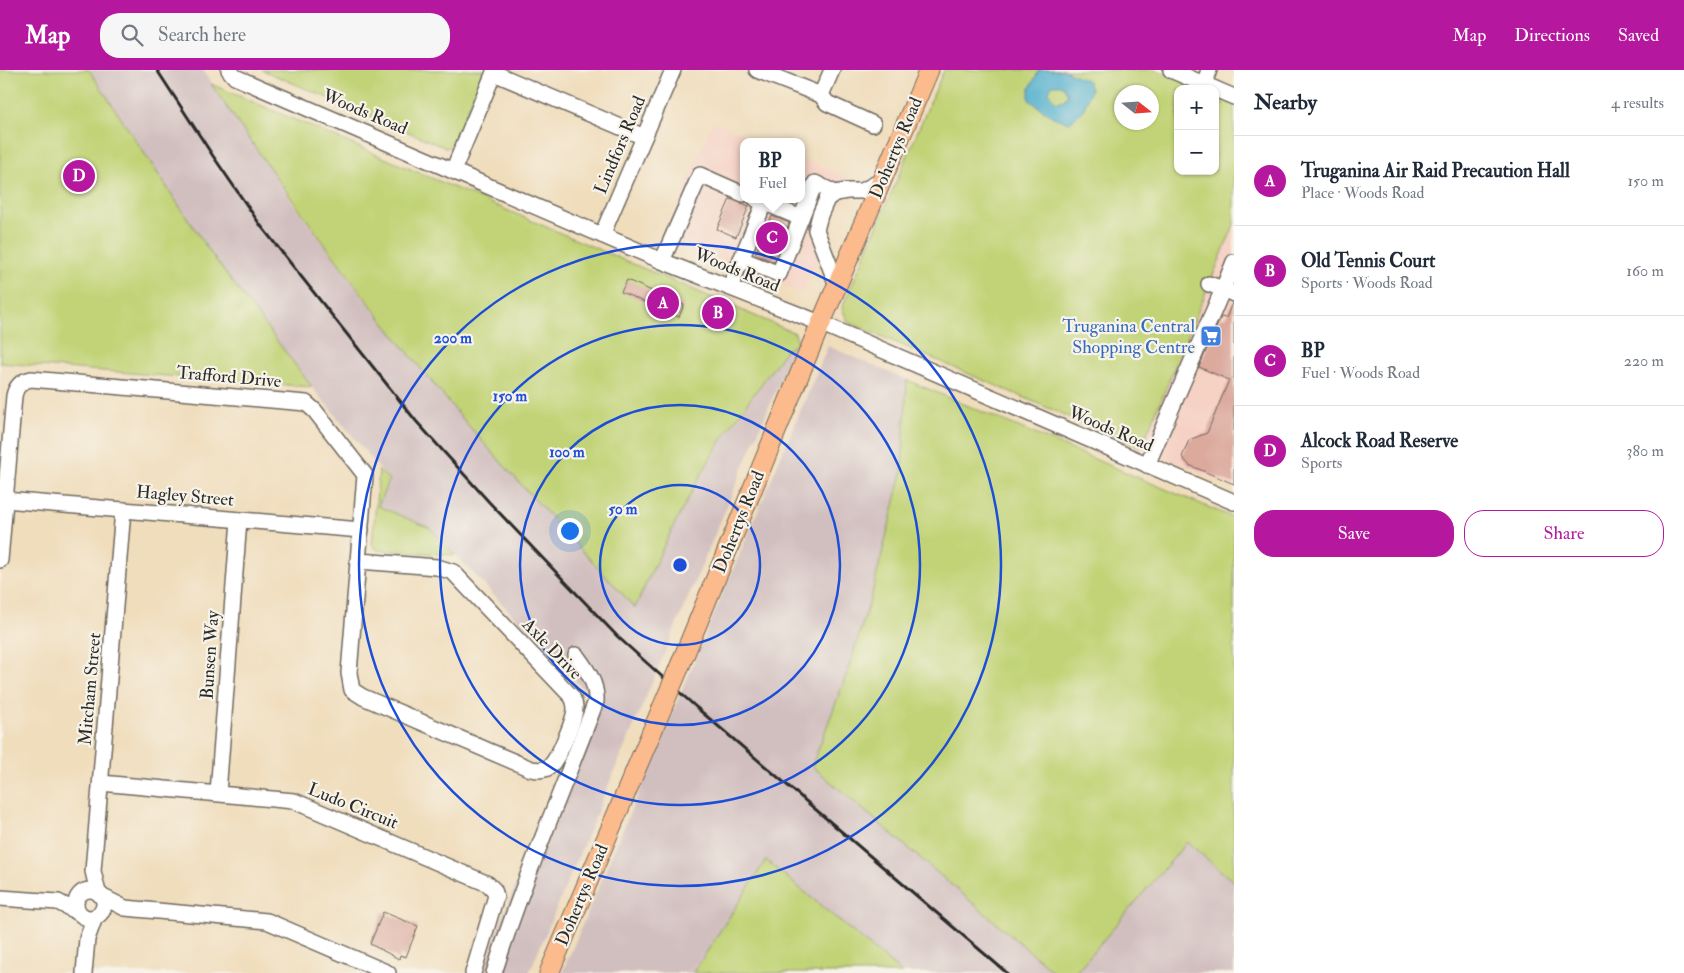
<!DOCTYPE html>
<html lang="en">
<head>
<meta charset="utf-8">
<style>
  body { margin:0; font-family:"IM FELL Double Pica",serif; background:#f6f6f7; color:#1f2937 }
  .controls { position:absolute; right:15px; top:15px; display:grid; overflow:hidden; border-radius:10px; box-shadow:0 1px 4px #0004 }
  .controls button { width:45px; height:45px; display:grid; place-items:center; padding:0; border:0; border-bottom:1px solid #e0e1e3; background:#fff; color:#1f2937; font:25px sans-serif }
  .compass { position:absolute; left:1114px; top:15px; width:45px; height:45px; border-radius:50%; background:#fff; box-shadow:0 1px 4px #0004; rotate:107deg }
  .you { position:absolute; left:569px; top:460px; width:18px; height:18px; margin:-12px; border:4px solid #fff; border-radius:50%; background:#1a73e8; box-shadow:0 0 0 8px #1a73e833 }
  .badge { display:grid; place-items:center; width:32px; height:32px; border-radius:50%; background:#b5179e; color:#fff; font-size:16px; font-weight:700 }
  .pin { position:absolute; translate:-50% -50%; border:2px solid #fff; box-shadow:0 1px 5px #0006 }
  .popup { position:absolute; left:740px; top:68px; width:65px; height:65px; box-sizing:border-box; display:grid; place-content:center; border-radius:10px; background:#fff; filter:drop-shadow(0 1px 4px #0005); font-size:16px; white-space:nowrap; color:#747a83 }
  .popup b { font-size:19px; color:#1f2937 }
  .popup::after { content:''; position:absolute; left:50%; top:100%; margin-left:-10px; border:10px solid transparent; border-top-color:#fff }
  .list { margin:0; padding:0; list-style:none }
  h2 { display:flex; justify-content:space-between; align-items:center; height:65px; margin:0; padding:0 20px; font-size:21px }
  h2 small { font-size:16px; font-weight:400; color:#747a83 }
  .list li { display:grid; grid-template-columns:32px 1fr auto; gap:15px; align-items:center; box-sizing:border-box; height:90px; padding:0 20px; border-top:1px solid #e0e1e3 }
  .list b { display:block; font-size:19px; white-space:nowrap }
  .list p { margin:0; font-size:16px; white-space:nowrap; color:#747a83 }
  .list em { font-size:16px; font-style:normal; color:#747a83 }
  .actions { display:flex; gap:10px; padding:15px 20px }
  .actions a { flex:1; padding:11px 0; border:1px solid #b5179e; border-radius:20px; text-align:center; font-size:18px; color:#b5179e }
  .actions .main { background:#b5179e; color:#fff }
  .icon { flex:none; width:28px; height:28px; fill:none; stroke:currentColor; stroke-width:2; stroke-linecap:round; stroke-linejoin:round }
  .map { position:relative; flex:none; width:1234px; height:903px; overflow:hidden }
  header { display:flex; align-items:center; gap:30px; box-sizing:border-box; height:70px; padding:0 25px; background:#b5179e; color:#fff }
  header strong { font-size:24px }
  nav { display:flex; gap:28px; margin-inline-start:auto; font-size:18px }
  .search { width:350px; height:45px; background:#f6f6f7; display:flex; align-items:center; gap:12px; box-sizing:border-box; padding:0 18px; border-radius:20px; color:#747a83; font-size:19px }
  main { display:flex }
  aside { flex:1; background:#fff }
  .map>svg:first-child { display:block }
</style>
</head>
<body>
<header>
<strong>Map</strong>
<div class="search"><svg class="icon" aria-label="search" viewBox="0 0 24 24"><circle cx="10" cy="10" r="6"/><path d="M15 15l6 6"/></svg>Search here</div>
<nav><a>Map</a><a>Directions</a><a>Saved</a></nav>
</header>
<main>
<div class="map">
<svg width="1234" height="903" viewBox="0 0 1234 903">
  <rect width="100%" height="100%" fill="#f7f3e8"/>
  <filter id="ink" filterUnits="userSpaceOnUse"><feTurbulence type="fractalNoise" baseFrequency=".02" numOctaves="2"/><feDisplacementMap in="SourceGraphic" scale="10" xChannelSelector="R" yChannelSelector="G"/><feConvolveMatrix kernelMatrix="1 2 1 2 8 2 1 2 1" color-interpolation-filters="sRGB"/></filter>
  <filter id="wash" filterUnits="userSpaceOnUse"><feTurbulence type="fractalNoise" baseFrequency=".0096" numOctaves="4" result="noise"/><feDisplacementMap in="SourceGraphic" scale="20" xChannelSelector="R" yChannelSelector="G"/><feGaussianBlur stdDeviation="1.12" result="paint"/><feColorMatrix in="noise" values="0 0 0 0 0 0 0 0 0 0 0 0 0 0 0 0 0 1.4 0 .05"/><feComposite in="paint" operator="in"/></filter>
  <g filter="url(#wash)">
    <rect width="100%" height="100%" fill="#f0ddbc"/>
    <g fill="#f6d2c5">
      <path d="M 713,51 L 763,72 L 743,72 L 743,129 L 801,129 L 801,88 L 851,109 L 802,224 L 665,166 Z"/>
      <path d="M 1234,154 L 1234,418 L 1141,378 Z"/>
    </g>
    <g fill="#d1bfbf">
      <path d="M 89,0 L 203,0 L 293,133 L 360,223 L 431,311 L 634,537 L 676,451 L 721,372 L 786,280 L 795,275 L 529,903 L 484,903 L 497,861 L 592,628 L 430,458 L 378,435 L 389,410 L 312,317 L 212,185 Z"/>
      <path d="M 828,276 L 907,310 L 902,403 L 873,520 L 847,603 L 812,696 L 1055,903 L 902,903 L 766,790 L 693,903 L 562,903 Z"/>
      <path d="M 1187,772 L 1234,812 L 1234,903 L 1075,903 Z"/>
    </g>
    <g fill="#c1d376" stroke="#767f50" fill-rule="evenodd">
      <path d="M 0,0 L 89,0 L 212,185 L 312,317 L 0,293 Z"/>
      <path d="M 262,0 L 484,0 L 452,76 L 446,78 Z"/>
      <path d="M 944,0 L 1157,0 L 1192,15 L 1190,19 L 1178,19 L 1178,101 L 1215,101 L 1215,31 L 1224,34 L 1215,30 L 1215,25 L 1234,33 L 1234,155 L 1141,378 L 848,252 L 842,238 ZM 1122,22 L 1152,22 L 1152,52 L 1122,52 Z"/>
      <path d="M 211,14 L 795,263 L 797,270 L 795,275 L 786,280 C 764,311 740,342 719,374 C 687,427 660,482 635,538 C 569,465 499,394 437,318 C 356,221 283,118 211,14 Z"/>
      <path d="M 907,310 L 1234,448 L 1234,812 L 1187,772 L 1075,903 L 1055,903 L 812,696 L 847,603 L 873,520 L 902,403 Z"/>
      <path d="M 379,400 L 389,410 L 378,436 L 430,458 L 455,485 L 377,480 L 372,474 Z"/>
      <path d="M 766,790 L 902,903 L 693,903 Z"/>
    </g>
    <path fill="#4fafce" stroke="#3d6d7c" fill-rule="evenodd" d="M 1039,0 L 1064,0 L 1088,11 L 1091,19 L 1084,39 L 1069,53 L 1053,47 L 1029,30 L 1029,20 ZM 1052,15 L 1062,15 L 1067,22 L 1067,26 L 1064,30 L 1057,32 L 1051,27 L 1049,22 Z"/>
    <g id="blocks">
      <g fill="#dca99d">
        <path d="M 730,129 L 749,136 L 736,167 L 717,159 Z"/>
        <path d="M 772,146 L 789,153 L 774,192 L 755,184 Z"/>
        <path d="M 627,210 L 684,235 L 679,247 L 621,222 Z"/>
        <path d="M 1232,233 L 1234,233 L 1234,414 L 1189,395 L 1182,387 L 1189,370 L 1207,363 L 1229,310 L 1199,297 L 1221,247 L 1226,248 Z"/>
        <path d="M 383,842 L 418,856 L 406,887 L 400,885 L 399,889 L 370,874 Z"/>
      </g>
    </g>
  </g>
  <g filter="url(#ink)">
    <use href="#blocks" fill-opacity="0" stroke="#70695e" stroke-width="1"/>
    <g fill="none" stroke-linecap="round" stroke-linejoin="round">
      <g stroke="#70695e" stroke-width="18">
        <g id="minor">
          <path d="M 229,0 L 235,7 L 662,191 L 820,253 L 1234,432"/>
          <path d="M 757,0 L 821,25 L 827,33 L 873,54"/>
          <path d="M 1171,0 L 1215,19"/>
          <path d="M 494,3 L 644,67"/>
          <path d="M 1204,14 L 1209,0"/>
          <path d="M 1215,19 L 1234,27"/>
          <path d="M 821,25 L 832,0"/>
          <path d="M 453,101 L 495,0"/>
          <path d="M 756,129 L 801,148 L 815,113 L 835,123"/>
          <path d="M 602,165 L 673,0"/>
          <path d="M 741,189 L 779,204 L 801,148"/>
          <path d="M 662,191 L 700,105 L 743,124"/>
          <path d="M 1209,214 L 1223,219 L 1234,192"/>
          <path d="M 837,215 L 816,160 L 820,145 L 827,129 L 835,123 L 847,121 L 862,121 L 881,111"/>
          <path d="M 730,217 L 764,133"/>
          <path d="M 1147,395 L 1223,219 L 1234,224"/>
          <path d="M 5,430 L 361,460"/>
          <path d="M 0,490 L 14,326 C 16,316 21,311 31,309 L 306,333 L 315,341 L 365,405 L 349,603 L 352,620 L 363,627 L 531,699 C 538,700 545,701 550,696 C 558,689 575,649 575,638 C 575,634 574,631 572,627 L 453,502 L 437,497 L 359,491"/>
          <path d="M 101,713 L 294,731 L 488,814 L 494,820 L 496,826 L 473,903"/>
          <path d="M 218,723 L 239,450"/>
          <circle cx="90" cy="834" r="14"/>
          <path d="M 98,823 L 93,801 L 123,440"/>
          <path d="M 101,826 L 125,838 L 267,851 L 388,903"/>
          <path d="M 0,828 L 58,832 L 79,843"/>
          <path d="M 84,903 L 87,869 L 95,847"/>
          <path d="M 494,903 C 523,810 562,722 596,631 C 597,613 587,600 576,585"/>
        </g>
      </g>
      <g stroke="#70695e" stroke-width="21">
        <g id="major">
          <path d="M 679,598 L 812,274 L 929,0"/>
          <path d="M 549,903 L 662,638"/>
        </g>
      </g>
      <use href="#minor" stroke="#fff" stroke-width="15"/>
      <use href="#major" stroke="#fbbb8c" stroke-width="19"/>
      <path stroke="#2b2b2b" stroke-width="3" d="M 157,0 L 213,86 L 261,156 L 416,351 L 489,432 L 618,567 L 697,638 L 1007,903"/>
      <g stroke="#70695e" stroke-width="21" stroke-linecap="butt">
        <path id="major-bridge" d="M 662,638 L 679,598"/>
      </g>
      <use href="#major-bridge" stroke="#fbbb8c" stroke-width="19"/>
    </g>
  </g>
  <g fill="none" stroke="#1d4ed8" stroke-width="2.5">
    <circle cx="680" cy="495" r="80"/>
    <circle cx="680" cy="495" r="160"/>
    <circle cx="680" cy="495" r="240"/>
    <circle cx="680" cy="495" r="321"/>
  </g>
  <defs>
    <g id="supermarket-square" transform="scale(1.125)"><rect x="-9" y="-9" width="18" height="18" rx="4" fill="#3f7fe0" stroke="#f7f3e8"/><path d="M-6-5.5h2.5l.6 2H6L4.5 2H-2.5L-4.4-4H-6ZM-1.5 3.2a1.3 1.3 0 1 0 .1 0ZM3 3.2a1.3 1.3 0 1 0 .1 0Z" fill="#fff"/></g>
  </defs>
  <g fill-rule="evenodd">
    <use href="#supermarket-square" x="1211" y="266"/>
  </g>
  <g text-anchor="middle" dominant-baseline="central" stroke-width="4.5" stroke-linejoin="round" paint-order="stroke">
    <g font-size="18" fill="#2b2b2b" stroke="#f7f3e8">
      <text transform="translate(365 42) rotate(23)">Woods Road</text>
      <text transform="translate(620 75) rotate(-67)">Lindfors Road</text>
      <text transform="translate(896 78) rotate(-67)">Dohertys Road</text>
      <text transform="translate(737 200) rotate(22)">Woods Road</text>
      <text transform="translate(229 307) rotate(5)">Trafford Drive</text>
      <text transform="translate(1111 359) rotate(23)">Woods Road</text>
      <text transform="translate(185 426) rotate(5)">Hagley Street</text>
      <text transform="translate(739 452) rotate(-68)">Dohertys Road</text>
      <text transform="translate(552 579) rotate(46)">Axle Drive</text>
      <text transform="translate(210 585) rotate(-86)">Bunsen Way</text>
      <text transform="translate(90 619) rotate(-85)">Mitcham Street</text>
      <text transform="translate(353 736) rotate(22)">Ludo Circuit</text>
      <text transform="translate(582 825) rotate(-67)">Dohertys Road</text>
    </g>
    <g font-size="18" fill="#366cbe" stroke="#f7f3e8" text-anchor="end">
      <text x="1195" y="256">Truganina Central<tspan x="1195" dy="21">Shopping Centre</tspan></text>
    </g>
  </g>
  <circle cx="680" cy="495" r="8" fill="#1d4ed8" stroke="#f7f3e8" stroke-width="2.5"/>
  <g font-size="15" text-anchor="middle" font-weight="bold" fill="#1d4ed8" stroke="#f7f3e8" stroke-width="4.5" stroke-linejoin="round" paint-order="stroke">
    <text x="453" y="273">200 m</text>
    <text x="510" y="331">150 m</text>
    <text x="567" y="387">100 m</text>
    <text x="623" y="444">50 m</text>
  </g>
</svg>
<div class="controls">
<button>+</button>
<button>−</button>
</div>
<svg class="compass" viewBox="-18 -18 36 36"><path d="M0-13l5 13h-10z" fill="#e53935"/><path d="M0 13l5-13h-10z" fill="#747a83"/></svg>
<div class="you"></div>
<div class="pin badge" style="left:663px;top:233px">A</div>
<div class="pin badge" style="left:718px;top:243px">B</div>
<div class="pin badge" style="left:772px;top:168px">C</div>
<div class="popup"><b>BP</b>Fuel</div>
<div class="pin badge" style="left:79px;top:106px">D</div>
</div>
<aside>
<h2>Nearby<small>4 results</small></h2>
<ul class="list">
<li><span class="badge">A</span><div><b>Truganina Air Raid Precaution Hall</b><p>Place · Woods Road</p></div><em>150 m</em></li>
<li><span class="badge">B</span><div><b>Old Tennis Court</b><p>Sports · Woods Road</p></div><em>160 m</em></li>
<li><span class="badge">C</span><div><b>BP</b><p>Fuel · Woods Road</p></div><em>220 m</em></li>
<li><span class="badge">D</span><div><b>Alcock Road Reserve</b><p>Sports</p></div><em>380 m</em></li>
</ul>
<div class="actions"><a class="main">Save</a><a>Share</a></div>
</aside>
</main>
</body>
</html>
